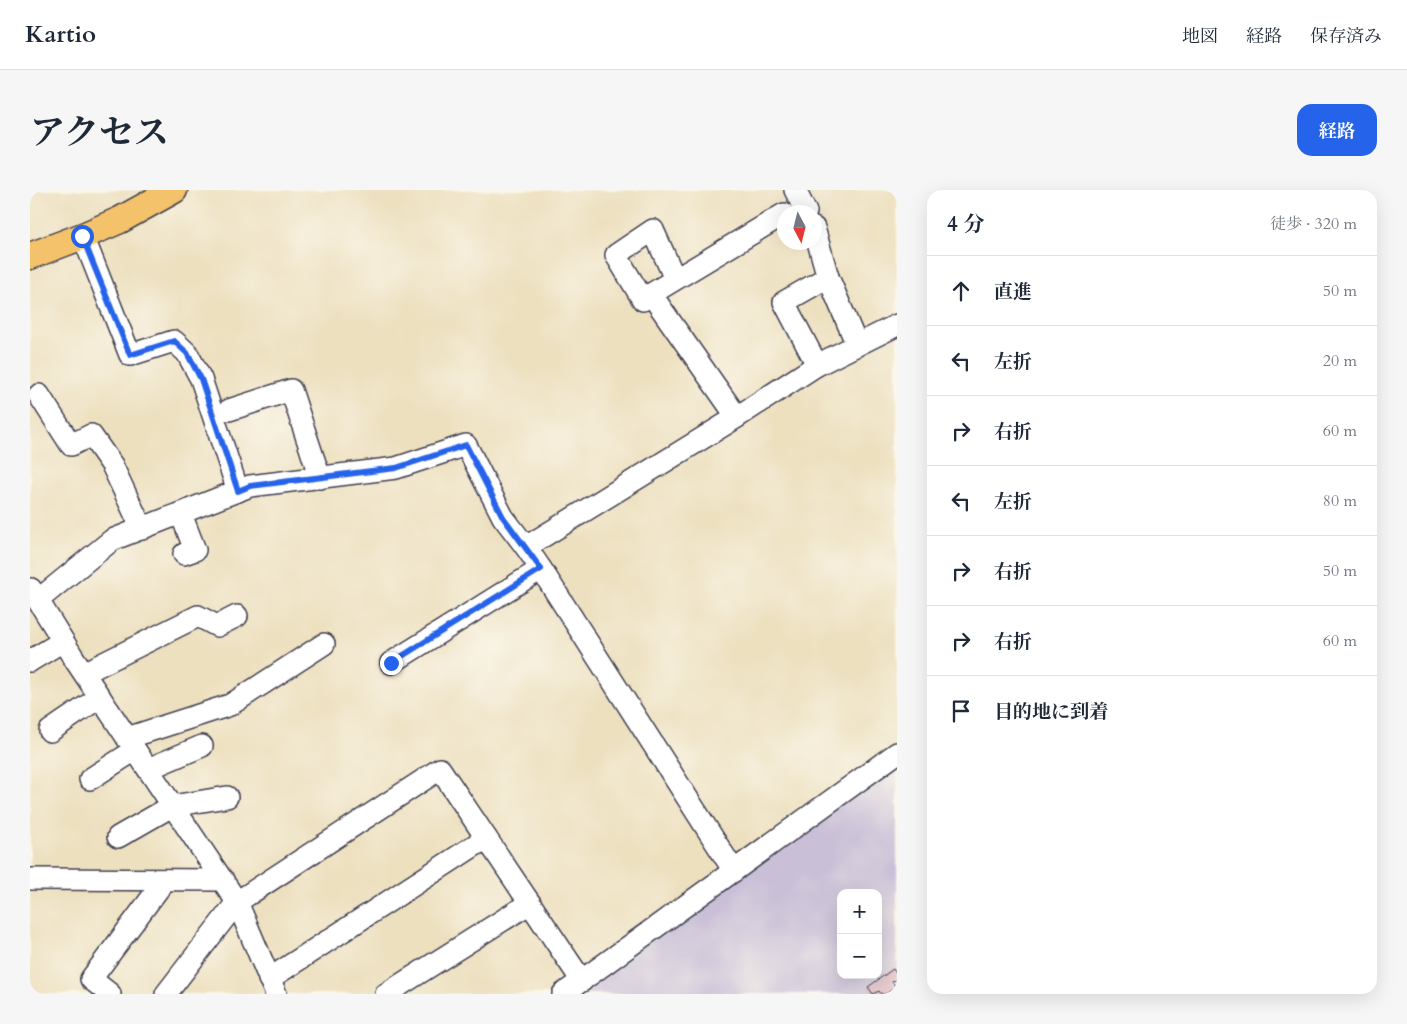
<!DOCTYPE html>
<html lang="ja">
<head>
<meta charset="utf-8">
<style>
  body { margin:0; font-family:Cardo,"Noto Serif JP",serif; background:#f6f6f7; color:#1f2937 }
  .controls { position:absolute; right:15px; bottom:15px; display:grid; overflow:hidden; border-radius:10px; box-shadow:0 5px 20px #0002 }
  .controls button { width:45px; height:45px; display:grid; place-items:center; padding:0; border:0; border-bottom:1px solid #e0e1e3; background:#fff; color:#1f2937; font:25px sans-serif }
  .compass { position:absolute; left:747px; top:15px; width:45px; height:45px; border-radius:50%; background:#fff; box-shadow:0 5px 20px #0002; rotate:173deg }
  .stop { position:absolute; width:15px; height:15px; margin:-11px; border:4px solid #2563eb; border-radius:50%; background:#fff }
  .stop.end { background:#2563eb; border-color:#fff; box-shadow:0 1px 5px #0008 }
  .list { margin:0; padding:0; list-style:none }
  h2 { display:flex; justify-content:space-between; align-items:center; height:65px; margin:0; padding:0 20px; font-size:21px }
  h2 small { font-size:16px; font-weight:400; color:#747a83 }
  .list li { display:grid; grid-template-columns:32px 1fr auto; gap:15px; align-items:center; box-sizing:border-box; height:70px; padding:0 20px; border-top:1px solid #e0e1e3 }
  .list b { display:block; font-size:19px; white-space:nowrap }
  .list em { font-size:16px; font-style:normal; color:#747a83 }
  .icon { flex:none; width:28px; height:28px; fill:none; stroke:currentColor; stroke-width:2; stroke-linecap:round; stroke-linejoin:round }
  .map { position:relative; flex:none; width:867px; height:804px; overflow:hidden; border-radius:15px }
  header { display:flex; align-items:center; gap:30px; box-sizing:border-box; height:70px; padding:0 25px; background:#fff; border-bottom:1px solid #e0e1e3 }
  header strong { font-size:24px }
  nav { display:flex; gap:28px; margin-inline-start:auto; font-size:18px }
  .intro { display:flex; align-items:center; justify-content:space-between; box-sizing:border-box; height:120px; padding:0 30px }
  h1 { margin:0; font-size:35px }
  .button { padding:12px 22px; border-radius:15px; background:#2563eb; color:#fff; font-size:18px; font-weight:700 }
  main { display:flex; gap:30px; padding:0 30px }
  aside { flex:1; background:#fff; border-radius:15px; box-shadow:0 5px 20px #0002 }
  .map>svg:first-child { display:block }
</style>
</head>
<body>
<header>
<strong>Kartio</strong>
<nav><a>地図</a><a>経路</a><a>保存済み</a></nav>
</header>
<div class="intro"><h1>アクセス</h1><a class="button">経路</a></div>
<main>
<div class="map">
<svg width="867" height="804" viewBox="0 0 867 804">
  <rect width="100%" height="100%" fill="#fbf7ec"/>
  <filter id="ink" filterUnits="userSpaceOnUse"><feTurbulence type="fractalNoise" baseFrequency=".02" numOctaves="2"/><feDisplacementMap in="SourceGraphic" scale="10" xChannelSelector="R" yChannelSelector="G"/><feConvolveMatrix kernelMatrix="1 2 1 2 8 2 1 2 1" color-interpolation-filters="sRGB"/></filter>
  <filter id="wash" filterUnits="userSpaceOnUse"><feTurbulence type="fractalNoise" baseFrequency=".0096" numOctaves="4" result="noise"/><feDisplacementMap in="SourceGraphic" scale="20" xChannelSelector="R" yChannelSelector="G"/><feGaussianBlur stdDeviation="1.12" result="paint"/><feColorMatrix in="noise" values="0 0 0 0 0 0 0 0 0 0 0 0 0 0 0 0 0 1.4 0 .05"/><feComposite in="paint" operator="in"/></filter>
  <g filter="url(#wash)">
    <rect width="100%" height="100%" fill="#ede0bf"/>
    <path fill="#c9bfd7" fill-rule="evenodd" d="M 867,573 L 867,804 L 545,804 ZM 811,703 L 848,703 L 848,785 L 811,785 Z"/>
    <g id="blocks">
      <path fill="#d19dae" d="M 863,779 L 867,785 L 867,789 L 862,792 L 866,797 L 856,804 L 851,804 L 849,801 L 843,804 L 838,797 Z"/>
    </g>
  </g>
  <g filter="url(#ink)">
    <use href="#blocks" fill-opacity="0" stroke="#403e4f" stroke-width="1"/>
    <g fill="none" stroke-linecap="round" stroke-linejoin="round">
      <g stroke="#403e4f" stroke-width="24">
        <g id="minor">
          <path d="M 765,0 L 776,22"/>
          <path d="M 784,38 L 798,87 L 827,155"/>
          <path d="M 53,46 L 100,165 L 144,151 L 157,163 L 171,189 L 208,301"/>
          <path d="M 621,104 L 613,110 L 586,65 L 623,40 L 645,89"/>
          <path d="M 787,175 L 754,112 L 798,87"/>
          <path d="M 9,205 L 41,255 L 61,245 L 82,275 L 112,339"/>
          <path d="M 199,220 L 261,200 L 290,288"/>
          <path d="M 707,227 L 621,104 L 754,24"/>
          <path d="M 151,324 L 165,360 L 154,364"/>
          <path d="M 1,399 L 43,467 L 207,712 L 246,804"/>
          <path d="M 8,410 L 82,350 L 220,296 L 366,278 L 436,255 L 473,327 L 496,357"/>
          <path d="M 0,471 L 33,451"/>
          <path d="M 361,473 L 511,379"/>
          <path d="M 54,483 L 168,426 L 187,436 L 207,426"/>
          <path d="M 20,541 L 70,507"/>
          <path d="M 97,548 L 200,515 L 294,454"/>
          <path d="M 118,579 L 172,556"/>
          <path d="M 60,589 L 105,560"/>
          <path d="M 88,647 L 142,616 L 197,607"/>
          <path d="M 704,681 L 511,379 L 496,357 L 707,227 L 787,175 L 867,135"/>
          <path d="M 0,689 L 193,690"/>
          <path d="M 239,789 L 456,648"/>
          <path d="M 80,804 L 61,789 L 135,690"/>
          <path d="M 136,804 L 207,712 L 410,579 L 552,791"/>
          <path d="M 356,804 L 500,713"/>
          <path d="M 533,804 L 867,563"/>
        </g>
      </g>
      <g stroke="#403e4f" stroke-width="29">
        <path id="major" d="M 0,66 L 53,46 L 90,30 L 144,0"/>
      </g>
      <use href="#minor" stroke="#fff" stroke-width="21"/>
      <use href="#major" stroke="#f4c26a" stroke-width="26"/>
    </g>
  </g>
  <g fill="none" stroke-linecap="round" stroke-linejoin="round" filter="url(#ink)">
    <path stroke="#2563eb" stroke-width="6" d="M 52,46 L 100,165 L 144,151 L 157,163 L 171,189 L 208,301 L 220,296 L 366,278 L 436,255 L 473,327 L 511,379 L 361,473"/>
  </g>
</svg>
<div class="controls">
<button>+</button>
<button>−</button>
</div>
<svg class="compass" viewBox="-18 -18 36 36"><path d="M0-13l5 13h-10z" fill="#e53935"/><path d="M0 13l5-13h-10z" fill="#747a83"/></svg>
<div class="stop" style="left:52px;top:46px"></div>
<div class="stop end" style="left:361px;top:473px"></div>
</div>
<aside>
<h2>4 分<small>徒歩 · 320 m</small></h2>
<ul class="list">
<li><svg class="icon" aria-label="ahead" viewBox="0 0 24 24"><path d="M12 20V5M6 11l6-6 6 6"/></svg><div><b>直進</b></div><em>50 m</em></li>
<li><svg class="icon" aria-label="left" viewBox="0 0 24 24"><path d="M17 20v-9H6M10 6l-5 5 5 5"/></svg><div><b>左折</b></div><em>20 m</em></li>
<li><svg class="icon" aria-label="right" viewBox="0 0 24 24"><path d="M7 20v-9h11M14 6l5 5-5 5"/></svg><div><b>右折</b></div><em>60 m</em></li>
<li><svg class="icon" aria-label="left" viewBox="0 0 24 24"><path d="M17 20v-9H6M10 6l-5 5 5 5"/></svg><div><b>左折</b></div><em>80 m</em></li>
<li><svg class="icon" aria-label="right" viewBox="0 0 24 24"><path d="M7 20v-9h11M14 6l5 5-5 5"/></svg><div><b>右折</b></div><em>50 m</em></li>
<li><svg class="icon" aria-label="right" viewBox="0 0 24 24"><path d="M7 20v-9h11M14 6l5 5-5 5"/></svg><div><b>右折</b></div><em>60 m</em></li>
<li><svg class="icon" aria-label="arrive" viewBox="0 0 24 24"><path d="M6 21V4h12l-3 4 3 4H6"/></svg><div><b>目的地に到着</b></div></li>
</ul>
</aside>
</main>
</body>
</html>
